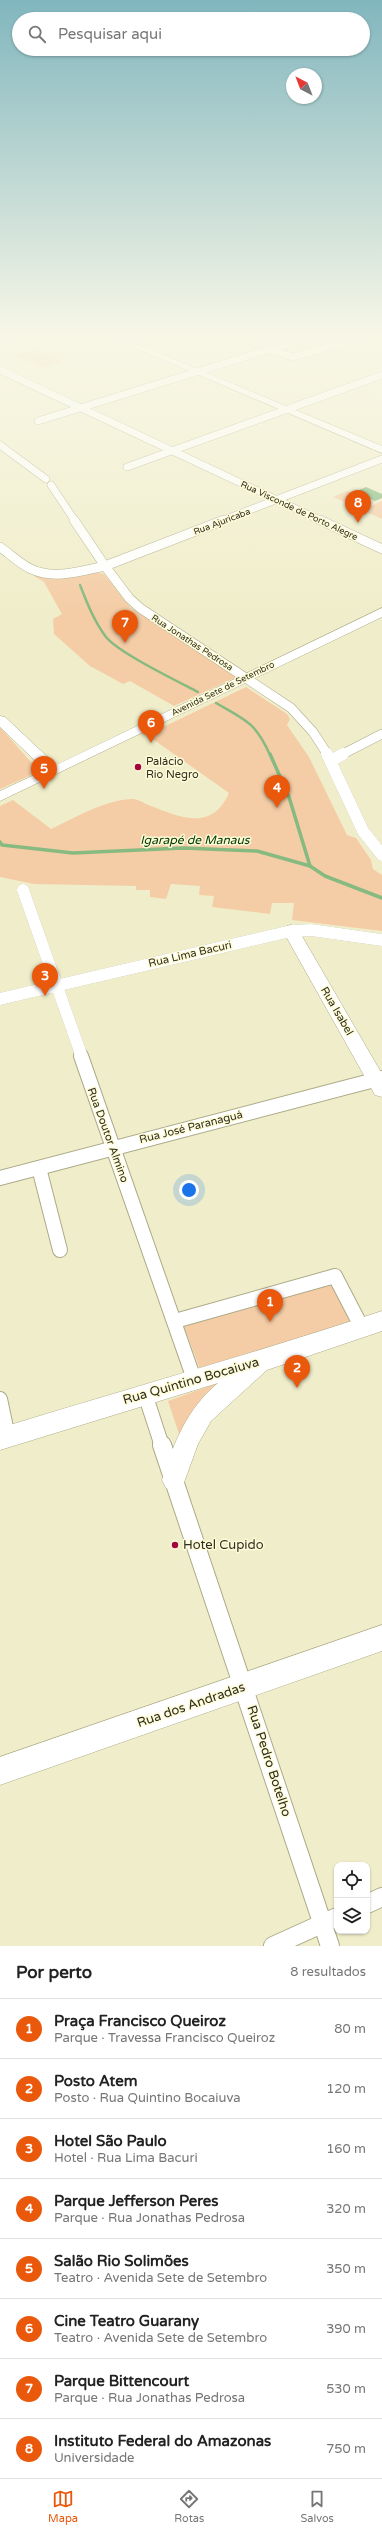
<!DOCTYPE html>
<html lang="pt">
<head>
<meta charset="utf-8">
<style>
  body { margin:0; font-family:"Varela Round",sans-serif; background:#f6f6f6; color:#222 }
  .controls { position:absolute; right:12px; bottom:12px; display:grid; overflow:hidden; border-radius:8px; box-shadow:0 1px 3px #0004 }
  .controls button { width:36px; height:36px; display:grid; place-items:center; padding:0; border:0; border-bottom:1px solid #e0e0e0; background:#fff; color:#222; font:20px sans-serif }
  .compass { position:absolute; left:286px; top:68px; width:36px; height:36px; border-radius:50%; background:#fff; box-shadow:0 1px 3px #0004; rotate:318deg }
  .you { position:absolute; left:189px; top:1190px; width:14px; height:14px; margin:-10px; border:3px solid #fff; border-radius:50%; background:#1a73e8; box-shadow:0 0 0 6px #1a73e833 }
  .badge { display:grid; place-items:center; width:26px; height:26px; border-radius:50%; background:#ea580c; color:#fff; font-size:13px; font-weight:700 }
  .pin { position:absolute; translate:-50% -33px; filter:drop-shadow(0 1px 2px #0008) }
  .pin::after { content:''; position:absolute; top:21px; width:14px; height:12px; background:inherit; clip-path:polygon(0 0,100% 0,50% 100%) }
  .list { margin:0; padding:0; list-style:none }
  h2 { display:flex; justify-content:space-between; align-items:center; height:52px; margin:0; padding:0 16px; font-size:17px }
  h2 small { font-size:13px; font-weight:400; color:#767676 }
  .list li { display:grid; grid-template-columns:26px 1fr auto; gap:12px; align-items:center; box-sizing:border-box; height:60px; padding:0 16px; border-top:1px solid #e0e0e0 }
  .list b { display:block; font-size:15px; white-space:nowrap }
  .list p { margin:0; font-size:13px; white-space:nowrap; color:#767676 }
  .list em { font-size:13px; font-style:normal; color:#767676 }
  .icon { flex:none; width:22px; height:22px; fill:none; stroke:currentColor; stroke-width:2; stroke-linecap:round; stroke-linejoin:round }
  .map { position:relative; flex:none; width:382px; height:1946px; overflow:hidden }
  .search { position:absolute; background:#fff; box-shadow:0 1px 3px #0004; left:12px; right:12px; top:12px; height:44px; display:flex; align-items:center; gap:10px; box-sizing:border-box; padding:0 14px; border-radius:22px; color:#767676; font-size:15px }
  .sheet { height:532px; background:#fff }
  nav { display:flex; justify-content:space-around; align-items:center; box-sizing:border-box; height:56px; border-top:1px solid #e0e0e0; background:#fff; font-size:11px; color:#767676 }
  nav a { display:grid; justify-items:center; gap:2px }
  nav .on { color:#ea580c }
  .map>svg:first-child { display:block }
</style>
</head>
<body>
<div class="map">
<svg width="382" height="1946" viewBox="0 0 382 1946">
  <rect width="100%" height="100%" fill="#f0eeca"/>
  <g fill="#f4cda6">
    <path d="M 36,349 L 64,361 L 42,368 L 14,355 Z"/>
    <path d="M 347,491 L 373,502 L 359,508 L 333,497 Z"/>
    <path d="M 382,501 L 382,519 L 362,510 Z"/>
    <path d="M 95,572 L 104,574 L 131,608 L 237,677 L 174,706 L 130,681 L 123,684 L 90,666 L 54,634 L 53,619 L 62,614 L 44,582 L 34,576 Z"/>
    <path d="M 246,687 L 287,714 L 290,719 L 287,725 L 309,757 L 347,835 L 356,838 L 371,860 L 373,869 L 382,875 L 382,931 L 292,920 L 294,903 L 272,903 L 270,914 L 212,907 L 214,896 L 199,895 L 200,886 L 171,884 L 166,899 L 150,897 L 150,890 L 136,890 L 136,886 L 34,884 L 0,877 L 0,806 L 13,800 L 51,829 C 77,817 102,801 131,799 C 137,798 145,804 151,806 C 182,818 212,831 229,793 L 147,735 Z"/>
    <path d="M 0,727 L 37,769 L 36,773 L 0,789 Z"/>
    <path d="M 336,1277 L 357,1320 L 200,1369 L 183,1324 Z"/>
    <path d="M 218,1383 L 185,1422 L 181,1440 L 168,1401 Z"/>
  </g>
  <path fill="#86ba80" d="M 366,487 L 382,494 L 382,498 L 375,501 L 355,492 Z"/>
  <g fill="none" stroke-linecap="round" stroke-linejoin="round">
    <g stroke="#86ba80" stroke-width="2.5">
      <path d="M 80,585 C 87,603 94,621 106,637 C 119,653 177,681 198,692"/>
      <path d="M 216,703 C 246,720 256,723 270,755"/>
    </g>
    <g stroke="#86ba80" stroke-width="3.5">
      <path d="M 270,754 L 289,797 L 310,866"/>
      <path d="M 0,842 L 2,845 L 73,853 L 183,848 L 257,851 L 310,866 L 325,876 L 382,898"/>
    </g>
    <g stroke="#acaa88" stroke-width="8">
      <g id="street-far4">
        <path d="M 270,349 L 293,357 L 343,343"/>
        <path d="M 0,370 L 322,521"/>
        <path d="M 38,421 L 303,339"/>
        <path d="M 0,445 L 46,479"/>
        <path d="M 127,467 L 382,375"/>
        <path d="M 51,485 L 75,521"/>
        <path d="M 221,521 L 382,459"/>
      </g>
    </g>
    <g stroke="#acaa88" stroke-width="10">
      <g id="street-far3">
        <path d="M 74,520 L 105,566 L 224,520"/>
        <path d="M 320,520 L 382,549"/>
        <path d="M 0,547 C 10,554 20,564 31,569 C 54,580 81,571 105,566 L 129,598 L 140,608 L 291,708 L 313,732 L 328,755"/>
        <path d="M 341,755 L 382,734"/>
      </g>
    </g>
    <g stroke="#acaa88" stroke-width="12">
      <g id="street-far2">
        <path d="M 327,754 L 363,831 L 382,855"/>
        <path d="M 331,761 L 343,754"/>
        <path d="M 23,890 L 82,1057"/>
        <path d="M 0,999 L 291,931 L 311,930 L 382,940"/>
      </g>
    </g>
    <g stroke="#acaa88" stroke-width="16">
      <g id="street-far1">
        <path d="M 81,1056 L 194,1379"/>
        <path d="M 39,1168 L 60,1250"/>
        <path d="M 0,1178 L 382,1078"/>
        <path d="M 175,1321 L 335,1276 L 362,1328"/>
        <path d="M 145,1394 L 162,1446"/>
        <path d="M 0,1399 L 8,1437"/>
      </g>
    </g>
    <g stroke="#acaa88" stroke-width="20">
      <g id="street">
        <path d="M 162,1445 L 330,1946"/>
        <path d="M 367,1904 L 382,1897"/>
        <path d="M 273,1946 L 337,1917"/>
      </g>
    </g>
    <g stroke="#acaa88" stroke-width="1">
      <g id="secondary">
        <path d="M 0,339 L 17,339 L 0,345 Z"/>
        <path d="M 115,339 L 125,339 L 382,446 L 382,453 Z"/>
        <path d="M 382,608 L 382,617 L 0,801 L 0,791 L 45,770 L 0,727 L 0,716 L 5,717 L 56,765 Z"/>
        <path d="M 291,925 L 297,927 L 299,931 L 382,1074 L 382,1097 L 375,1095 L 283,931 L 285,927 Z"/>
        <path d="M 382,1311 L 382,1331 L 267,1370 L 211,1421 L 198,1444 L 182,1488 L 174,1492 L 166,1488 L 162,1480 C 174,1442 187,1409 218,1383 L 0,1450 L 0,1428 C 127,1389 256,1353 382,1311 Z"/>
        <path d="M 382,1625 L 382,1651 L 0,1785 L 0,1757 Z"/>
      </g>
    </g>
    <use href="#street-far4" stroke="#fff" stroke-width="7"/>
    <use href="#street-far3" stroke="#fff" stroke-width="9"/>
    <use href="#street-far2" stroke="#fff" stroke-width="12"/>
    <use href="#street-far1" stroke="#fff" stroke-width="14"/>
    <use href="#street" stroke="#fff" stroke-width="18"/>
    <use href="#secondary" fill="#fff" fill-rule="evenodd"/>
  </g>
  <linearGradient id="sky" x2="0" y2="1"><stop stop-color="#81b6be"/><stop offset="0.55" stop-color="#f8f7e7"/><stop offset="1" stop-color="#f8f7e7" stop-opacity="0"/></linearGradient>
  <rect width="382" height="611" fill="url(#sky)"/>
  <g fill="#a2053e" stroke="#fefbd7" stroke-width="1.5">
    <circle cx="138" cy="767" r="4"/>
    <circle cx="175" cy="1545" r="4"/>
  </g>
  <g text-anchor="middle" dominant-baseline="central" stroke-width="3" stroke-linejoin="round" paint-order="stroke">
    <g font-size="9" fill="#2f2e20" stroke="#fefbd7">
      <text transform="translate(299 511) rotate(25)">Rua Visconde de Porto Alegre</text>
      <text transform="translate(222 522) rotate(-21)">Rua Ajuricaba</text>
      <text transform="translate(192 643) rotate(33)">Rua Jonathas Pedrosa</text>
      <text transform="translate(223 689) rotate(-26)">Avenida Sete de Setembro</text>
    </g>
    <g font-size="11" fill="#2f2e20" stroke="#fefbd7" text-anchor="start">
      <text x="146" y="761">Palácio<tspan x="146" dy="13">Rio Negro</tspan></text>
    </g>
    <g font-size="11" fill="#2f2e20" stroke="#fefbd7">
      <text transform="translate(190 954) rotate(-13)">Rua Lima Bacuri</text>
      <text transform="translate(337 1011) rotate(60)">Rua Isabel</text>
      <text transform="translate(191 1127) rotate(-14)">Rua José Paranaguá</text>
      <text transform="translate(108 1135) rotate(70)">Rua Doutor Almino</text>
    </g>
    <g font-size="12" font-style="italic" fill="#013900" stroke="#fefbd7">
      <text x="195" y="840">Igarapé de Manaus</text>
    </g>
    <g font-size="13" fill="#2f2e20" stroke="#fefbd7">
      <text transform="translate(191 1381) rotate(-16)">Rua Quintino Bocaiuva</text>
      <text transform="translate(191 1705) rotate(-19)">Rua dos Andradas</text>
      <text transform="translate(269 1761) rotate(72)">Rua Pedro Botelho</text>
    </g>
    <g font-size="13" fill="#2f2e20" stroke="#fefbd7" text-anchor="start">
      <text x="183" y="1545">Hotel Cupido</text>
    </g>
  </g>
</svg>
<div class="controls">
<button><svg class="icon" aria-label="locate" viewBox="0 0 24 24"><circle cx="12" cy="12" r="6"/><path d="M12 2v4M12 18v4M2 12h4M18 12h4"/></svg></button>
<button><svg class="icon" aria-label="layers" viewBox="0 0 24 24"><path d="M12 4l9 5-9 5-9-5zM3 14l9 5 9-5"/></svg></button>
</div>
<svg class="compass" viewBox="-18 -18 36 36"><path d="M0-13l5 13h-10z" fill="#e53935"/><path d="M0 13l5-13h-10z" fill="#767676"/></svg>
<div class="you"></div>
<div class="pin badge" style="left:270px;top:1322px">1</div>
<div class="pin badge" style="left:297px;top:1388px">2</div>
<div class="pin badge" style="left:45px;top:996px">3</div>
<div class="pin badge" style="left:277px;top:808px">4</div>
<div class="pin badge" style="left:44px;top:789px">5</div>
<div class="pin badge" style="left:151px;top:743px">6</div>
<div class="pin badge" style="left:125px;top:643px">7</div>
<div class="pin badge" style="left:358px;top:523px">8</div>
<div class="search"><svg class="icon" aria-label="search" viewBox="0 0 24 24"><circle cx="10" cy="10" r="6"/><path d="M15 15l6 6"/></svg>Pesquisar aqui</div>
</div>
<section class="sheet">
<h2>Por perto<small>8 resultados</small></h2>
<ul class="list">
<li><span class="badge">1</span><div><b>Praça Francisco Queiroz</b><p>Parque · Travessa Francisco Queiroz</p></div><em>80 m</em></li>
<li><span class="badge">2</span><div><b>Posto Atem</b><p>Posto · Rua Quintino Bocaiuva</p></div><em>120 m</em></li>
<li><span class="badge">3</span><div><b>Hotel São Paulo</b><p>Hotel · Rua Lima Bacuri</p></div><em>160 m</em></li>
<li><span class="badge">4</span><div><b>Parque Jefferson Peres</b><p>Parque · Rua Jonathas Pedrosa</p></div><em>320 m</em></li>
<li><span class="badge">5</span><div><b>Salão Rio Solimões</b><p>Teatro · Avenida Sete de Setembro</p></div><em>350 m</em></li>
<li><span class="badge">6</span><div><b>Cine Teatro Guarany</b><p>Teatro · Avenida Sete de Setembro</p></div><em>390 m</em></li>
<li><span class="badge">7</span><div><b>Parque Bittencourt</b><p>Parque · Rua Jonathas Pedrosa</p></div><em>530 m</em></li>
<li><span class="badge">8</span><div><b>Instituto Federal do Amazonas</b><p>Universidade</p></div><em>750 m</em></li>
</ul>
</section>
<nav>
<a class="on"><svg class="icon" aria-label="map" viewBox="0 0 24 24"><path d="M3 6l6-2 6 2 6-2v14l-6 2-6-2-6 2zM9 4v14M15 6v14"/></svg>Mapa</a>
<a><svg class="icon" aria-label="directions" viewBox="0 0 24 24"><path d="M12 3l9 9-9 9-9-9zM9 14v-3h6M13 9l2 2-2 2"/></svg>Rotas</a>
<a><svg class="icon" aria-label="saved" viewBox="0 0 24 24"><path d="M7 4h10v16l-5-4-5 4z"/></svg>Salvos</a>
</nav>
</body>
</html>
